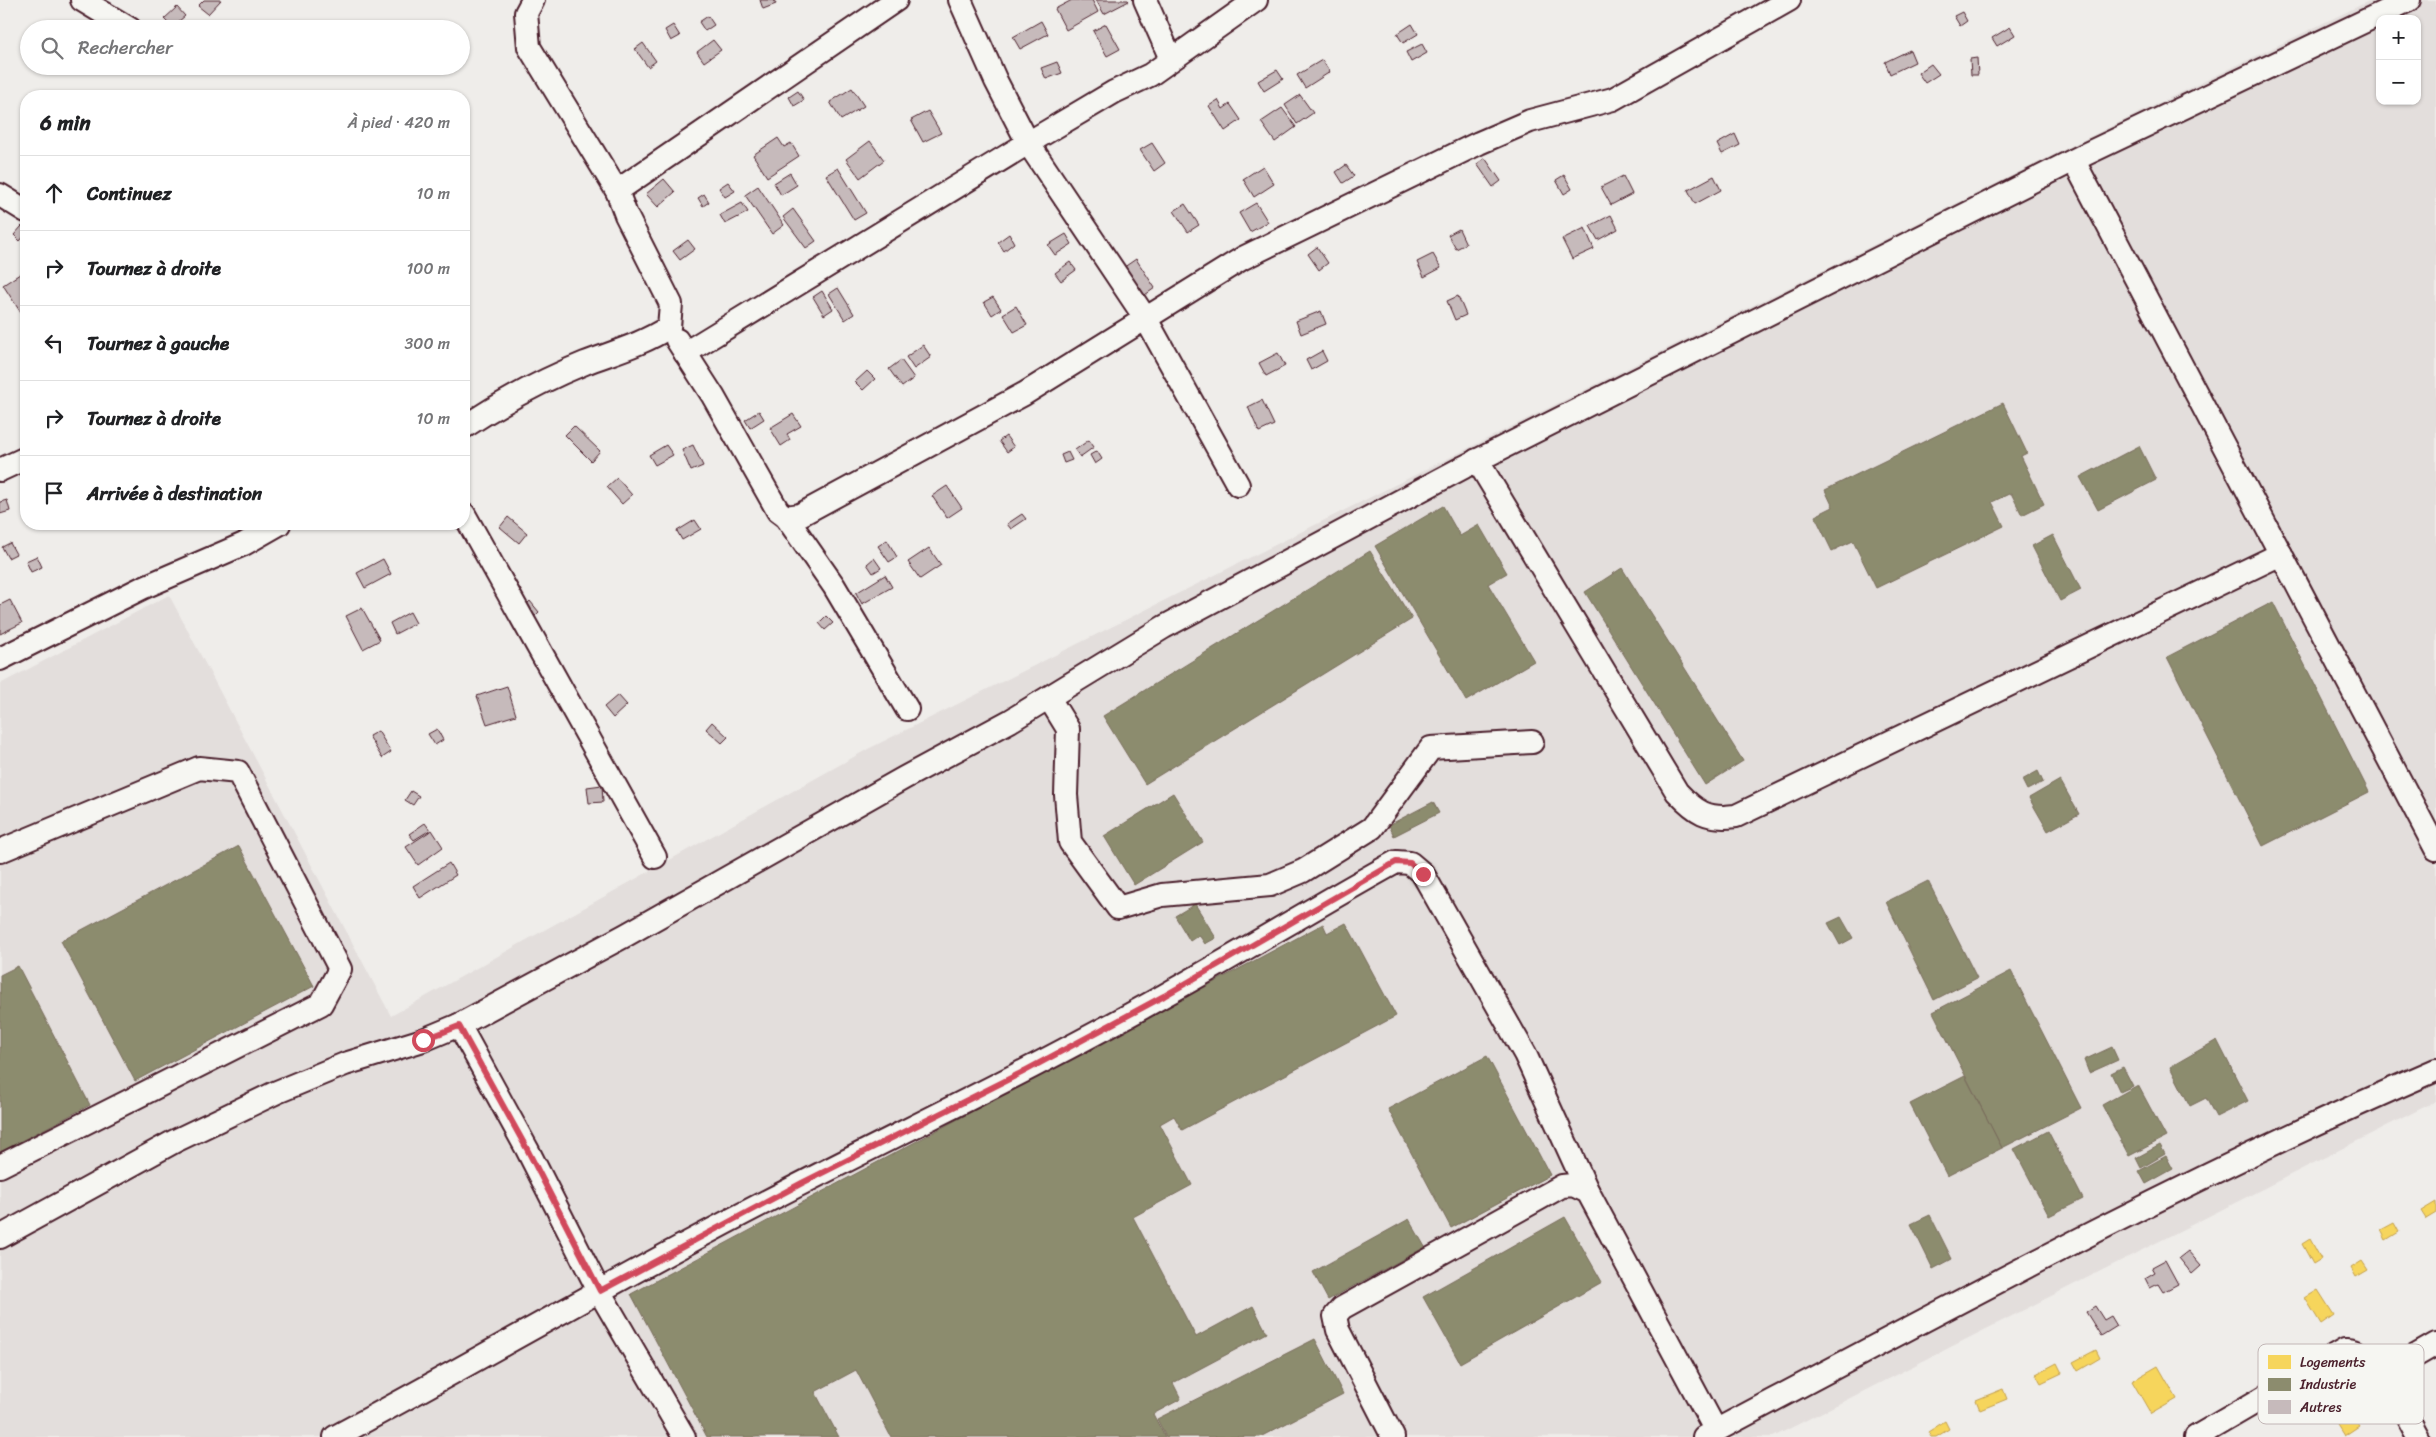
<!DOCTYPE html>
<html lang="fr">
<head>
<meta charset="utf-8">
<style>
  body { margin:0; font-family:Sriracha,sans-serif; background:#f2f2f2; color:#202124 }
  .controls { position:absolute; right:15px; top:15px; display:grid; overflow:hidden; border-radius:10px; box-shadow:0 1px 4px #0004 }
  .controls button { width:45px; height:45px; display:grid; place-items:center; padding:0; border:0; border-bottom:1px solid #e0e0e0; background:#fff; color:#202124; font:25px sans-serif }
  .stop { position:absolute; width:15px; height:15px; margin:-11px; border:4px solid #d1495b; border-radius:50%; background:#fff }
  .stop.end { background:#d1495b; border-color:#fff; box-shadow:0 1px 5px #0008 }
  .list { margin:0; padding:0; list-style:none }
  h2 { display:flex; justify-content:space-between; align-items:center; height:65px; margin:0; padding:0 20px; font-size:21px }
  h2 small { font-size:16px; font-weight:400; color:#757577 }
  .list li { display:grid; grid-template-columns:32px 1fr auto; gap:15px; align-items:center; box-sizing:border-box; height:75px; padding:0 20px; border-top:1px solid #e0e0e0 }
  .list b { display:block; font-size:19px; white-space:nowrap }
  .list em { font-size:16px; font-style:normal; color:#757577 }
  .icon { flex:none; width:28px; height:28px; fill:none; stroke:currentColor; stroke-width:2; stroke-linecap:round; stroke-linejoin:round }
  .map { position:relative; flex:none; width:2436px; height:1437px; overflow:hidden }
  .search { position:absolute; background:#fff; box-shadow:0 1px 4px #0004; left:20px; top:20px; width:450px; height:55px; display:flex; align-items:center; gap:12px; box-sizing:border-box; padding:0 18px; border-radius:28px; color:#757577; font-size:19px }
  .panel { position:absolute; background:#fff; box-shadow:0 1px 4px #0004; left:20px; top:90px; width:450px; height:440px; border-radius:20px }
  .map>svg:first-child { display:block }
</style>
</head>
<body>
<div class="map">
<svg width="2436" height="1437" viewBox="0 0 2436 1437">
  <rect width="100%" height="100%" fill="#efedea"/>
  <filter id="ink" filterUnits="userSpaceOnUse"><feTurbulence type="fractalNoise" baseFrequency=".02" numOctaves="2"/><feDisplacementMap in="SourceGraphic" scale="10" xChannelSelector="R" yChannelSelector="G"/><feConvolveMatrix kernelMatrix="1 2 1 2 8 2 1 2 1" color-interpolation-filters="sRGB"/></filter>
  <g filter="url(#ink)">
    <path fill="#e3dedc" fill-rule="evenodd" d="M 2371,0 L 2436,0 L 2436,1101 L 1773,1437 L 0,1437 L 0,684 L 169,595 L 391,1016 L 868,749 L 2075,144 ZM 2380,19 L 2417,19 L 2417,101 L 2380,101 Z"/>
    <g fill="#f6d55c" stroke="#c29e4d">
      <path d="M 2436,1202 L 2436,1213 L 2426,1219 L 2421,1211 Z"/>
      <path d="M 2394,1223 L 2399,1232 L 2386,1240 L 2381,1230 Z"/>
      <path d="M 2310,1239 L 2321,1259 L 2313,1264 L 2302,1244 Z"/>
      <path d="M 2362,1261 L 2368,1270 L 2356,1277 L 2351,1268 Z"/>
      <path d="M 2318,1290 L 2334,1315 L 2321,1324 L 2305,1298 Z"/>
      <path d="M 2096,1350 L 2100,1358 L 2078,1371 L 2073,1362 Z"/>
      <path d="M 2057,1363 L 2062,1373 L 2041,1383 L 2036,1374 Z"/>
      <path d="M 2158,1366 L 2177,1399 L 2151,1414 L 2132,1381 Z"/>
      <path d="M 2003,1389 L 2007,1399 L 1980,1410 L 1976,1400 Z"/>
      <path d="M 2347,1406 L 2359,1426 L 2344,1436 L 2331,1415 Z"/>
      <path d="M 1945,1421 L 1949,1429 L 1936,1437 L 1931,1437 L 1928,1432 Z"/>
    </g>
    <g fill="#8c8c6e" stroke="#786b5a">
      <path d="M 2003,403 L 2027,453 L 2021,456 L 2044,504 L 2022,515 L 2011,493 L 1992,502 L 2004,526 L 1876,588 L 1853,541 L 1832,551 L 1815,516 L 1833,507 L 1825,490 Z"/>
      <path d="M 2139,446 L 2156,480 L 2098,510 L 2080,477 Z"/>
      <path d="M 1443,506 L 1460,536 L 1479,525 L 1507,573 L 1488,584 L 1534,661 L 1466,701 L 1375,546 Z"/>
      <path d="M 2053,535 L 2081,590 L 2060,601 L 2032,546 Z"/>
      <path d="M 1370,551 L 1412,619 L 1145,784 L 1103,716 Z"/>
      <path d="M 1622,568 L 1743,761 L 1705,785 L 1585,592 Z"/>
      <path d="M 2273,602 L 2369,792 L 2263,846 L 2167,657 Z"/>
      <path d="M 2038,771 L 2043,782 L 2027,790 L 2022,780 Z"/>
      <path d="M 2060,780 L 2079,814 L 2048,831 L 2029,798 Z"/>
      <path d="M 1173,793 L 1203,842 L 1134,885 L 1104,836 Z"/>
      <path d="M 1433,802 L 1439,813 L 1394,836 L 1389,825 Z"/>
      <path d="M 239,846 L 314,986 L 135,1081 L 61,941 Z"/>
      <path d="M 1928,881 L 1977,978 L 1934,1000 L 1886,902 Z"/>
      <path d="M 1195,904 L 1216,938 L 1205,944 L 1199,935 L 1190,941 L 1175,916 Z"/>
      <path d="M 1841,917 L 1853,938 L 1840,945 L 1828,923 Z"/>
      <path d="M 1346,923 L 1396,1016 L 1182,1130 L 1174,1116 L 1160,1124 L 1192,1185 L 1133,1217 L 1196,1337 L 1253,1306 L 1267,1333 L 1173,1383 L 1181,1399 L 1153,1414 L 1165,1437 L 891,1437 L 856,1370 L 815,1392 L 839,1437 L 707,1437 L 631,1294 L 1323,924 L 1327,933 Z"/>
      <path d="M 18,966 L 90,1105 L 0,1152 L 0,975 Z"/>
      <path d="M 2011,971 L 2081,1108 L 2002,1148 L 1933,1012 Z"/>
      <path d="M 2217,1040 L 2248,1101 L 2216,1117 L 2206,1098 L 2190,1106 L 2170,1067 Z"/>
      <path d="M 2112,1047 L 2118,1060 L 2089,1073 L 2084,1060 Z"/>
      <path d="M 1487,1056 L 1550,1175 L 1451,1228 L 1388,1109 Z"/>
      <path d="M 2123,1067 L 2133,1086 L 2120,1092 L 2111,1073 Z"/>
      <path d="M 1965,1076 L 2002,1148 L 1947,1176 L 1910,1104 Z"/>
      <path d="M 2138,1085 L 2166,1137 L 2129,1156 L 2102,1105 Z"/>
      <path d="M 2048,1131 L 2083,1199 L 2049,1216 L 2014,1149 Z"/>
      <path d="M 2160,1145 L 2165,1154 L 2141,1168 L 2136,1158 Z"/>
      <path d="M 2166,1156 L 2173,1169 L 2146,1184 L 2139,1171 Z"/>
      <path d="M 1930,1215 L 1952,1259 L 1933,1269 L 1911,1224 Z"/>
      <path d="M 1565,1217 L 1602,1282 L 1460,1363 L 1423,1297 Z"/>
      <path d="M 1409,1219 L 1425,1247 L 1328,1300 L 1313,1272 Z"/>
      <path d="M 1315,1339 L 1343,1394 L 1260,1437 L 1166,1437 L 1157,1419 Z"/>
    </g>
    <g fill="#c6babb" stroke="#4a1f2b">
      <path d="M 204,0 L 221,0 L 208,14 L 198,6 Z"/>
      <path d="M 760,0 L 774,0 L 776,4 L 763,9 Z"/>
      <path d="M 1072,0 L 1092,0 L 1098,12 L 1066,30 L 1055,9 Z"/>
      <path d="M 1096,0 L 1128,0 L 1129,1 L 1104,14 Z"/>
      <path d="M 177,7 L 185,16 L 172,27 L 164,19 Z"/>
      <path d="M 1962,12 L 1967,21 L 1960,26 L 1954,16 Z"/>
      <path d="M 708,16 L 714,25 L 705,31 L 699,22 Z"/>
      <path d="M 1041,21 L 1048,34 L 1020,49 L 1013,37 Z"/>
      <path d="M 1106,24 L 1120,49 L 1107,56 L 1093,31 Z"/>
      <path d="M 1412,24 L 1418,34 L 1403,43 L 1397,34 Z"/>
      <path d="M 673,25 L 680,36 L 671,41 L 665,30 Z"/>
      <path d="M 2010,27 L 2015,35 L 1997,46 L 1992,38 Z"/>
      <path d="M 713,40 L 721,50 L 704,62 L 697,52 Z"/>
      <path d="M 643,43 L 656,61 L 648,67 L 635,49 Z"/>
      <path d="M 1422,44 L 1427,53 L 1411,62 L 1406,52 Z"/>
      <path d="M 1910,50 L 1915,62 L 1890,74 L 1885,62 Z"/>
      <path d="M 1977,58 L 1978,75 L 1971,75 L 1970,59 Z"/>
      <path d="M 1322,60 L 1330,72 L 1305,88 L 1297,75 Z"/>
      <path d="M 1057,62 L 1062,73 L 1046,79 L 1041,68 Z"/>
      <path d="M 1931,64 L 1939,74 L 1925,83 L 1918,73 Z"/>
      <path d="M 1277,70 L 1283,79 L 1264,91 L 1258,81 Z"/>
      <path d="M 852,88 L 864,106 L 841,120 L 830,102 Z"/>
      <path d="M 798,91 L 804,100 L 794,106 L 789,97 Z"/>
      <path d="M 1300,95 L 1313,113 L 1297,124 L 1285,105 Z"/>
      <path d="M 1218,100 L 1223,109 L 1230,104 L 1241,120 L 1225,131 L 1209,106 Z"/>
      <path d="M 1282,108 L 1296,127 L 1275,142 L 1261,122 Z"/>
      <path d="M 928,111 L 941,133 L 923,142 L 911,120 Z"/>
      <path d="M 1735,134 L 1740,145 L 1722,154 L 1717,144 Z"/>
      <path d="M 778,138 L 784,147 L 791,143 L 799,156 L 767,177 L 753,155 Z"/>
      <path d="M 870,141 L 884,160 L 860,178 L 846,159 Z"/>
      <path d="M 1152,143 L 1165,163 L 1154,171 L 1140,150 Z"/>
      <path d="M 1485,158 L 1501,181 L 1493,187 L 1477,164 Z"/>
      <path d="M 1346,165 L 1354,176 L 1343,183 L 1336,172 Z"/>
      <path d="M 1263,166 L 1274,184 L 1254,197 L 1243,179 Z"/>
      <path d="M 838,168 L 866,213 L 854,220 L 826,175 Z"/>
      <path d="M 790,173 L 797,185 L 781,195 L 774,183 Z"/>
      <path d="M 1564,175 L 1572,189 L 1564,194 L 1556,180 Z"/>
      <path d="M 1623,176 L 1632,194 L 1611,205 L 1601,187 Z"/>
      <path d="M 1714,176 L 1721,190 L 1695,204 L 1688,190 Z"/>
      <path d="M 664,179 L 675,192 L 658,207 L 646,194 Z"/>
      <path d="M 728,182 L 735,191 L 725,197 L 719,188 Z"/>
      <path d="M 758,186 L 784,225 L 772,234 L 745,195 Z"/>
      <path d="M 704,194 L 709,202 L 703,206 L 698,198 Z"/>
      <path d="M 742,203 L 748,212 L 725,224 L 720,215 Z"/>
      <path d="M 1256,203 L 1268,222 L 1250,232 L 1239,213 Z"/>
      <path d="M 1185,204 L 1199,225 L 1188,232 L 1174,211 Z"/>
      <path d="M 793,209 L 816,241 L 806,248 L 783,217 Z"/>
      <path d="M 1611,215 L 1618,229 L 1598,240 L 1590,226 Z"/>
      <path d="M 22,226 L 26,229 L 26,234 L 20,241 L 14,235 Z"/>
      <path d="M 1585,228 L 1594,249 L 1572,259 L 1562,239 Z"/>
      <path d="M 1459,229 L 1466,244 L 1456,249 L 1448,235 Z"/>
      <path d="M 1009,234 L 1014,243 L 1004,251 L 998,242 Z"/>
      <path d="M 1066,234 L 1072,244 L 1055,255 L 1048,245 Z"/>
      <path d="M 688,240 L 695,249 L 680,260 L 673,251 Z"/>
      <path d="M 1317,247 L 1328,263 L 1319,270 L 1308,254 Z"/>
      <path d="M 1433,254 L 1441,268 L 1424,277 L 1417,262 Z"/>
      <path d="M 1136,259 L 1155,288 L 1139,299 L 1120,270 Z"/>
      <path d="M 1070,262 L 1076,270 L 1061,281 L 1055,273 Z"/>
      <path d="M 26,270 L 26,310 L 21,313 L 3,285 Z"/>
      <path d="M 838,288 L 854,314 L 845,320 L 829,294 Z"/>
      <path d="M 822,291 L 833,309 L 824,315 L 813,297 Z"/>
      <path d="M 1458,296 L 1466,315 L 1455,320 L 1447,301 Z"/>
      <path d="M 993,297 L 1001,309 L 992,315 L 984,302 Z"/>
      <path d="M 1016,306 L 1027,325 L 1014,332 L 1003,314 Z"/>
      <path d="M 1321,311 L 1326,324 L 1301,334 L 1296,321 Z"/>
      <path d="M 923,345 L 931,357 L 914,369 L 906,357 Z"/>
      <path d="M 1322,351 L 1327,361 L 1311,370 L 1306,360 Z"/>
      <path d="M 1278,353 L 1285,366 L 1266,376 L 1259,363 Z"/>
      <path d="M 901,360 L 914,378 L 902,387 L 889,369 Z"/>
      <path d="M 867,371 L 875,379 L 863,390 L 855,382 Z"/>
      <path d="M 1262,400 L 1274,425 L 1259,432 L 1248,407 Z"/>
      <path d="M 759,411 L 764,419 L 750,428 L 745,420 Z"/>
      <path d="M 793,414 L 801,426 L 787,434 L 790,440 L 781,446 L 770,428 Z"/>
      <path d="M 574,426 L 600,451 L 591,461 L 565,435 Z"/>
      <path d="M 1006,436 L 1014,447 L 1007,452 L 999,441 Z"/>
      <path d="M 1089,440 L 1094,447 L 1080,457 L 1075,450 Z"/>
      <path d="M 666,445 L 673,455 L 655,465 L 649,455 Z"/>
      <path d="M 693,445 L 703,466 L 691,471 L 682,450 Z"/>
      <path d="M 1097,451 L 1102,459 L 1095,464 L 1090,455 Z"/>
      <path d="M 1068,452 L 1072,460 L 1064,463 L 1061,455 Z"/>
      <path d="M 617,478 L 632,495 L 622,504 L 607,487 Z"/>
      <path d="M 947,486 L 962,508 L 947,518 L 932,496 Z"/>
      <path d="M 7,500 L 10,511 L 0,514 L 0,502 Z"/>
      <path d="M 1022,514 L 1026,519 L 1011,529 L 1007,524 Z"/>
      <path d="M 508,517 L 527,533 L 519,543 L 500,527 Z"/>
      <path d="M 695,520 L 701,529 L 682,540 L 677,531 Z"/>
      <path d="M 887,540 L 897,557 L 889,562 L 878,546 Z"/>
      <path d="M 10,543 L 16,554 L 8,558 L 2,547 Z"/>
      <path d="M 929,548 L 941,565 L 920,579 L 908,562 Z"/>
      <path d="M 37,556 L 42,567 L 31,572 L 26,561 Z"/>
      <path d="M 874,558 L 881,568 L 873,573 L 867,564 Z"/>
      <path d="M 383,559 L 391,574 L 365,588 L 357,573 Z"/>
      <path d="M 885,575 L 892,587 L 862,604 L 856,593 Z"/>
      <path d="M 10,600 L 22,623 L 0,634 L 0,605 Z"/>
      <path d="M 530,601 L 539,612 L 532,619 L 522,609 Z"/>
      <path d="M 362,608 L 380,640 L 363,649 L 346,616 Z"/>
      <path d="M 410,612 L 416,623 L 395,634 L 390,623 Z"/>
      <path d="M 826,616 L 833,623 L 825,630 L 819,623 Z"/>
      <path d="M 507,686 L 516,715 L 487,724 L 477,696 Z"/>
      <path d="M 618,695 L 627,705 L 613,718 L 604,707 Z"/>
      <path d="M 712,722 L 728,737 L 722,743 L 706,729 Z"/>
      <path d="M 437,729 L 443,740 L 435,745 L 428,734 Z"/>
      <path d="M 378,731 L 391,752 L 382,758 L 369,736 Z"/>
      <path d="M 602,785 L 603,802 L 589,803 L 587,787 Z"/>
      <path d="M 411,791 L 419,796 L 413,805 L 405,800 Z"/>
      <path d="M 425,823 L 430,830 L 414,840 L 409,834 Z"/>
      <path d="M 432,830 L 443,847 L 418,865 L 406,847 Z"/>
      <path d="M 449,863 L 456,875 L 420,898 L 413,886 Z"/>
      <path d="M 2188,1251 L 2201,1266 L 2192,1274 L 2179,1258 Z"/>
      <path d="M 2165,1260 L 2178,1284 L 2163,1292 L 2158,1284 L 2150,1288 L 2145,1278 L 2155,1272 L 2152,1267 Z"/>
      <path d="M 2095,1306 L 2104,1320 L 2111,1316 L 2117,1326 L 2101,1336 L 2086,1312 Z"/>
    </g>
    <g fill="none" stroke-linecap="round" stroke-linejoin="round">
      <g stroke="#4a1f2b" stroke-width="26">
        <g id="minor">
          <path d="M 82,0 L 130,29"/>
          <path d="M 960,0 L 996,81 L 1028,143 L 1146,319 L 1238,485"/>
          <path d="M 1145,0 L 1171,59"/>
          <path d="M 2074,161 L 2436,849"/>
          <path d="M 617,191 L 896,0"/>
          <path d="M 0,195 L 26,211"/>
          <path d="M 677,340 L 713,396 L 778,511 L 786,517 L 834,586 L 907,709"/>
          <path d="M 685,353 L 1028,143 L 1114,92 L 1150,75 L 1256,0"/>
          <path d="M 464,427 C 502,402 543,380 585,363 C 614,352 643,344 669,327 L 671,304 L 626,215 L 617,191 L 529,47 L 526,13 L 533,0"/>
          <path d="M 1477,460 L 1677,792 C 1696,812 1707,820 1736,816 L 2281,554"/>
          <path d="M 0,470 L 26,458"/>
          <path d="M 464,514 L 655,857"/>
          <path d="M 786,517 L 800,515 L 1024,394 L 1243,258 L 1479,143 L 1530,121 L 1613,99 L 1789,0"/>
          <path d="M 0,659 L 142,588 L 244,544 L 279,524"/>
          <path d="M 1049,698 L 1068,729 L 1066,795 L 1070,842 L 1118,908 L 1162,895 L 1270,885 L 1303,871 L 1372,828 L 1431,748 L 1532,742"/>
          <path d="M 0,851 L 199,768 L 238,772 L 340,969 L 321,1004 L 0,1166"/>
          <path d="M 459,1025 L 527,1149 L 599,1291 L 684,1437"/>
          <path d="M 0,1237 L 175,1141 L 277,1092 L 345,1064 L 423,1040 L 459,1025 L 626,935 L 904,778 L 1010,721 L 1164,627 L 1464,467 L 2086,154 L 2409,0"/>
          <path d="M 2382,1375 L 2436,1344"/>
          <path d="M 335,1437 C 461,1370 585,1297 712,1230 C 862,1150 1017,1079 1165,995 C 1242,952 1318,905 1396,862 L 1410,863 L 1423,874 L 1525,1054 L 1588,1192"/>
          <path d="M 1393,1437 L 1338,1330 L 1335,1316 L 1342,1308 L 1562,1186 L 1573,1185 L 1588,1192 L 1716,1431"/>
          <path d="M 1704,1437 C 1945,1309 2186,1178 2436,1070"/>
          <path d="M 2196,1437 L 2345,1350 C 2376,1347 2404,1413 2418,1437"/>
        </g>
      </g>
      <use href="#minor" stroke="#f6f6f2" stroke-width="22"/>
    </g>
  </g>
  <g fill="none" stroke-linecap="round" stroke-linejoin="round" filter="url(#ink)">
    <path stroke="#d1495b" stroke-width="6" d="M 423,1040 L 459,1026 L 527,1149 L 600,1291 L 802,1183 L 1021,1073 L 1164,996 L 1396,862 L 1410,863 L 1423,874"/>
  </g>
  <rect x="2258" y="1344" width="166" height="80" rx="8" fill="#f6f6f2" stroke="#c2b6b6" stroke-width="1"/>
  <rect x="2268" y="1355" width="23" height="14" fill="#f6d55c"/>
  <rect x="2268" y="1378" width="23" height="13" fill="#8c8c6e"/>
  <rect x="2268" y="1400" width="23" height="14" fill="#c6babb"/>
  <g font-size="14" fill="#4a1f2b">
    <text x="2300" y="1367">Logements</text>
    <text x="2300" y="1389">Industrie</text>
    <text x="2300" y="1412">Autres</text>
  </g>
</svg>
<div class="controls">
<button>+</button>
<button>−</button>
</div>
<div class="stop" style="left:423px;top:1040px"></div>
<div class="stop end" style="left:1423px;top:874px"></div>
<div class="search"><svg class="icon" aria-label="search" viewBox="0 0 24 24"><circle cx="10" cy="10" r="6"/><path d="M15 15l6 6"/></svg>Rechercher</div>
<section class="panel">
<h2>6 min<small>À pied · 420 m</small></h2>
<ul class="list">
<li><svg class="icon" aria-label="ahead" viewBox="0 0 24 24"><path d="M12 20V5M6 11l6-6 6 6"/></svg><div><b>Continuez</b></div><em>10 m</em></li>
<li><svg class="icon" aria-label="right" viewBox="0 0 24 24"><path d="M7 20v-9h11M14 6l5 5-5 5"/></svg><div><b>Tournez à droite</b></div><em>100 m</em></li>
<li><svg class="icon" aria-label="left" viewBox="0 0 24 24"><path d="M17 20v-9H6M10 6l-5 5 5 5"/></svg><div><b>Tournez à gauche</b></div><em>300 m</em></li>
<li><svg class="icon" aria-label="right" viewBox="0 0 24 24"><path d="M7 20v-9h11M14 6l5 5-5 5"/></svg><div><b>Tournez à droite</b></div><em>10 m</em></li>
<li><svg class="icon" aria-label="arrive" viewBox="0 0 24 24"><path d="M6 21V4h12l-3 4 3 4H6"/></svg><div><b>Arrivée à destination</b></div></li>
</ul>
</section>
</div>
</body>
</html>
